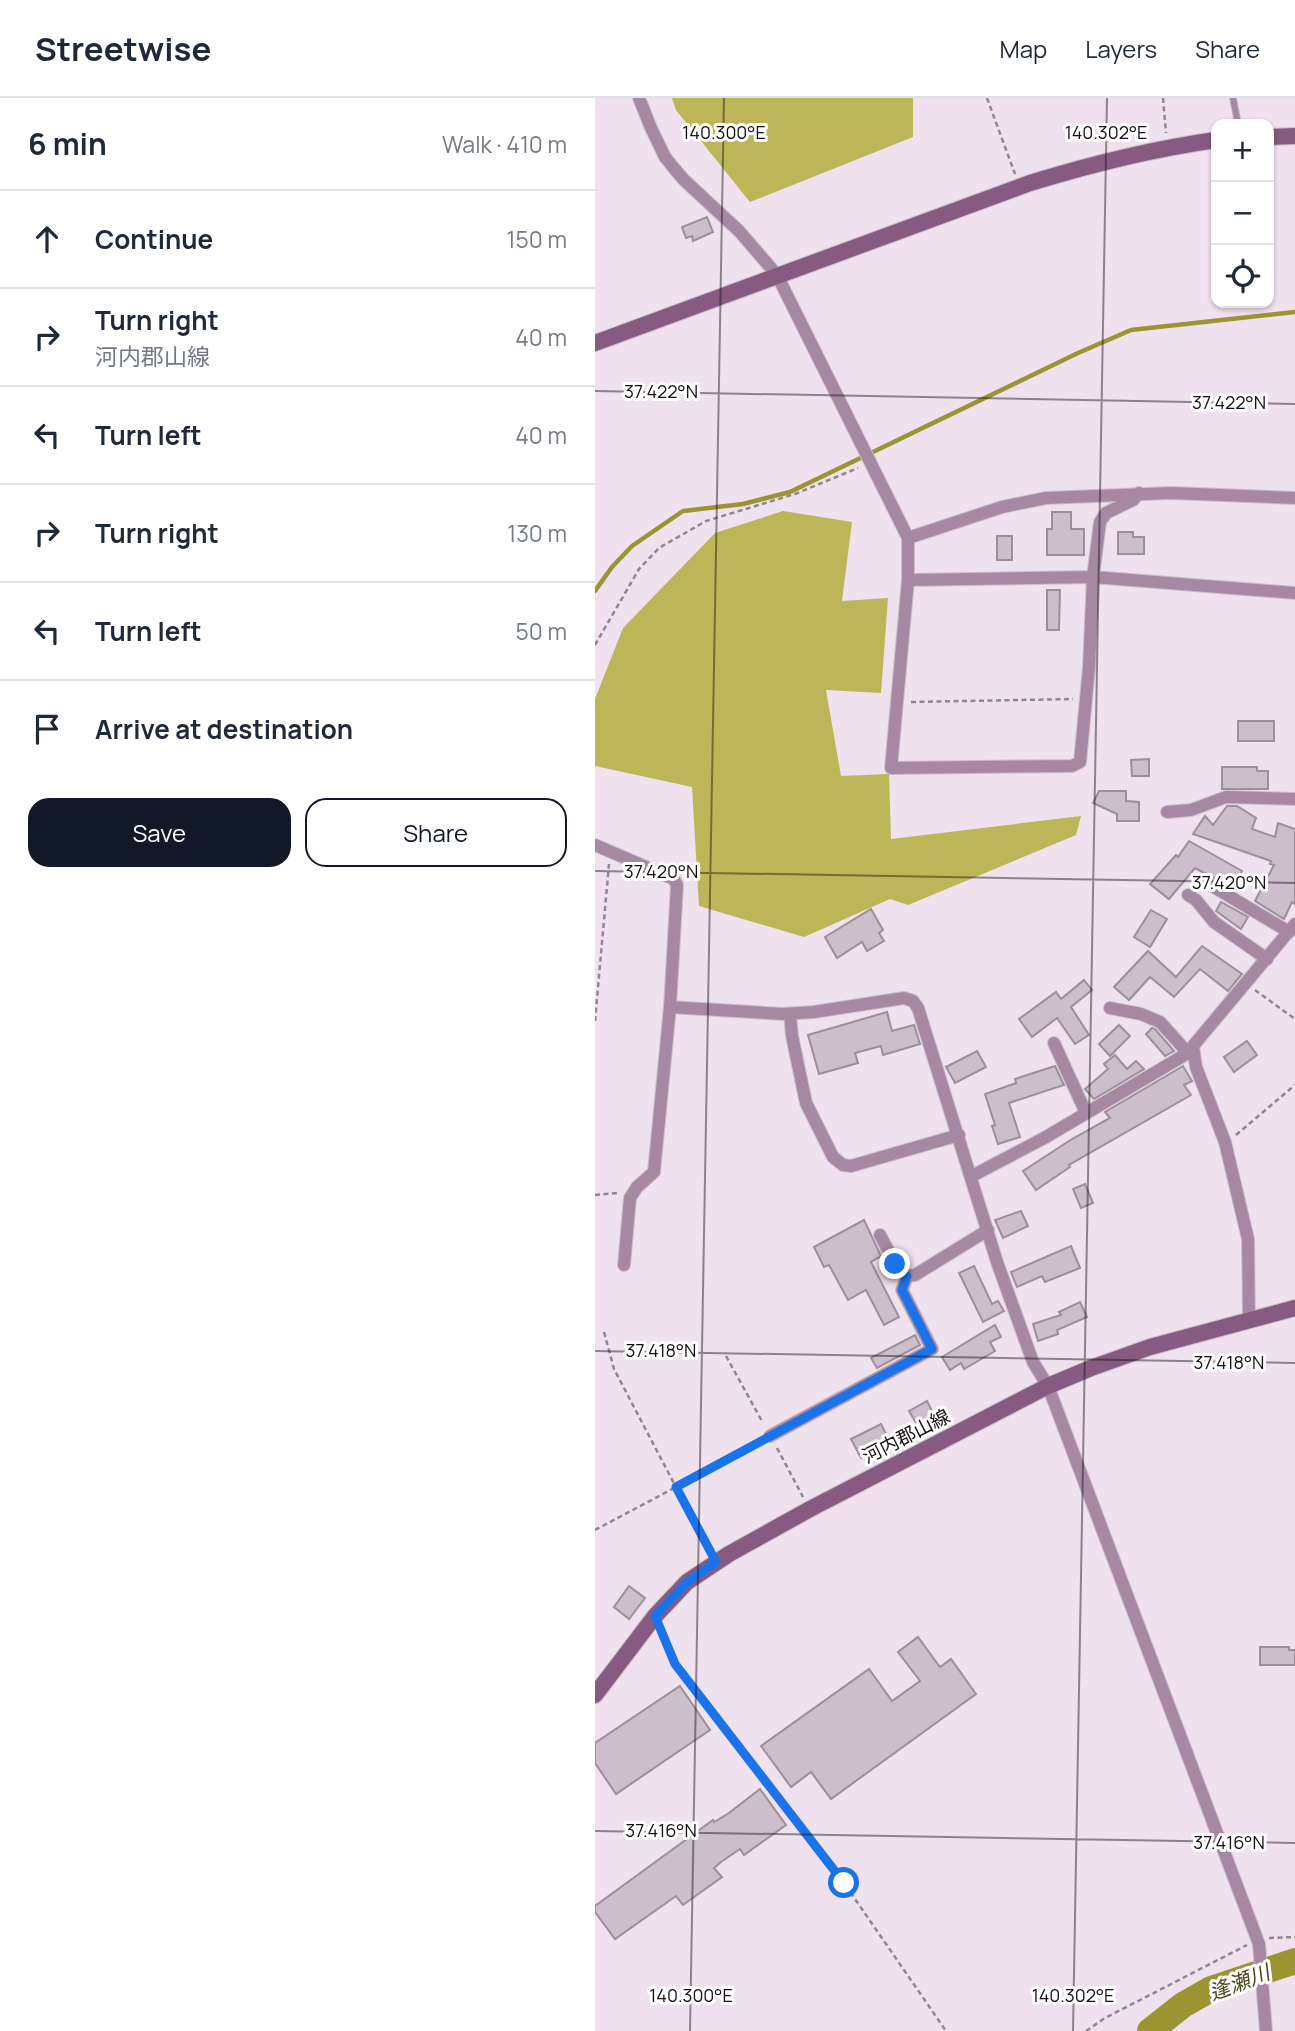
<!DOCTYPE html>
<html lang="en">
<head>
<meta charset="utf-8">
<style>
  body { margin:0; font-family:Manrope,"Noto Sans JP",sans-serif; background:#f6f6f7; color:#1f2937 }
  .controls { position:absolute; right:21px; top:21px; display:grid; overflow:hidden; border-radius:14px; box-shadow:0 2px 5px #0004 }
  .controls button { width:63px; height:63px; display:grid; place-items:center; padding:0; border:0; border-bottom:2px solid #e0e1e3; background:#fff; color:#1f2937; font:35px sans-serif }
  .stop { position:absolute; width:21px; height:21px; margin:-16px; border:5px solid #1a73e8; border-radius:50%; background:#fff }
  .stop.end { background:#1a73e8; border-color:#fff; box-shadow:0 2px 7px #0008 }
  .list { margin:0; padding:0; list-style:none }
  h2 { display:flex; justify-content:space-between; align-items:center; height:91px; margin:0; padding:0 28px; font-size:30px }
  h2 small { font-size:23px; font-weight:400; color:#747a83 }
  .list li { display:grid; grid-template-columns:46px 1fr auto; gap:21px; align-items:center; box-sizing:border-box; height:98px; padding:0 28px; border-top:2px solid #e0e1e3 }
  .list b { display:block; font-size:26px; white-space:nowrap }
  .list p { margin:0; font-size:23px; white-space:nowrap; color:#747a83 }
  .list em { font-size:23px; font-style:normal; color:#747a83 }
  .actions { display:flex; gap:14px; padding:21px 28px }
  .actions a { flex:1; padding:16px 0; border:2px solid #111827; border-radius:21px; text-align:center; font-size:24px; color:#111827 }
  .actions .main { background:#111827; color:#fff }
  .icon { flex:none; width:38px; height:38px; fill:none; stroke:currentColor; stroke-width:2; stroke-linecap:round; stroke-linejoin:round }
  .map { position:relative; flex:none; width:700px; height:1933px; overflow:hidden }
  header { display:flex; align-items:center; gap:42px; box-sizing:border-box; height:98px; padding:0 35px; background:#fff; border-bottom:2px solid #e0e1e3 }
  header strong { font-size:33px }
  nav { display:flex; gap:38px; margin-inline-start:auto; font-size:24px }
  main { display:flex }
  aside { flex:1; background:#fff }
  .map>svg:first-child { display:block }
</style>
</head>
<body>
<header>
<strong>Streetwise</strong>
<nav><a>Map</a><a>Layers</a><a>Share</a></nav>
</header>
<main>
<aside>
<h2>6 min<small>Walk · 410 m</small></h2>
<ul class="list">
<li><svg class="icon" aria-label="ahead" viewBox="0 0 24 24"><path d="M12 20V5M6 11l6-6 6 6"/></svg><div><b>Continue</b></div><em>150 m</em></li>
<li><svg class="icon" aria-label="right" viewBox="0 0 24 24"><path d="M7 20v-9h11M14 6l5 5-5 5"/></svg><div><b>Turn right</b><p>河内郡山線</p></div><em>40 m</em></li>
<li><svg class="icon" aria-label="left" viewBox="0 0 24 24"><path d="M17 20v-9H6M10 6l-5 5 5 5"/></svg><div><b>Turn left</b></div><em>40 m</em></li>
<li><svg class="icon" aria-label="right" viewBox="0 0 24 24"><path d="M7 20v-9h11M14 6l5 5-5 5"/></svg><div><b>Turn right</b></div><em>130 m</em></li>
<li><svg class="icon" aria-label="left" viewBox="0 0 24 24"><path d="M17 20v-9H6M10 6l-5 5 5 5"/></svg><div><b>Turn left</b></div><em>50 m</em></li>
<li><svg class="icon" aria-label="arrive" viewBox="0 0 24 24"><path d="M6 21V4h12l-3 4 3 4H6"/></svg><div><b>Arrive at destination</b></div></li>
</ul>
<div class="actions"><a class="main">Save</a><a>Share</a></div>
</aside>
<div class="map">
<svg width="700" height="1933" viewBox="0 0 700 1933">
  <rect width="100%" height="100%" fill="#efe1ed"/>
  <g fill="#bdb658">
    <path d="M 77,0 L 318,0 L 318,39 L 155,104 L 81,12 Z"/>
    <path d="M 188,413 L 257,424 L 247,503 L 293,500 L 286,595 L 231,592 L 246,678 L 294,676 L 296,741 L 486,718 L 481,737 L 313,807 L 295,801 L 209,839 L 104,808 L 97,689 L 0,668 L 0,601 L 28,530 L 120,435 Z"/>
  </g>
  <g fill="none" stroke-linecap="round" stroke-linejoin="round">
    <path stroke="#9c9433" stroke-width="4.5" d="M 0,493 L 17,469 L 37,448 L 88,413 L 148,406 L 195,394 L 483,255 L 536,232 L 700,214"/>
    <path stroke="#9c9433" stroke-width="26" d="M 555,1933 L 588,1907 L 616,1891 L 700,1863"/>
  </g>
  <g fill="#ccbeca" stroke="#9c8f9a" stroke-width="2">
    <path d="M 112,119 L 118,134 L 98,143 L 97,138 L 91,140 L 87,129 Z"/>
    <path d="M 457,414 L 476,414 L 476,431 L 489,431 L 489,457 L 452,457 L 452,431 L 457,431 Z"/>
    <path d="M 523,434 L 538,434 L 538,439 L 549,439 L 549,456 L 523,456 Z"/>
    <rect x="402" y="438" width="15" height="24"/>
    <path d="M 452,492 L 465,492 L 464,532 L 452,532 Z"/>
    <rect x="643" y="623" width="36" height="20"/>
    <path d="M 554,661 L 554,678 L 537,678 L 536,662 Z"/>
    <path d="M 627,669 L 662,669 L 662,673 L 673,673 L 673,691 L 627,691 Z"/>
    <path d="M 504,693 L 531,693 L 531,703 L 544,704 L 544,723 L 522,723 L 522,716 L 498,705 Z"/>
    <path d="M 632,708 L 642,708 L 661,720 L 657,731 L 680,739 L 683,725 L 700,731 L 700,806 L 697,804 L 689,821 L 660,803 L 679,767 L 675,766 L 676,763 L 598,736 L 610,718 L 618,727 Z"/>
    <path d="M 594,743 L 647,773 L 637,790 L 600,770 L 574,801 L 555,786 L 581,757 L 583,759 Z"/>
    <path d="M 626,804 L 653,819 L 646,831 L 621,813 Z"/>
    <path d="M 276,811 L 288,832 L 284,835 L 289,843 L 272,853 L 267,844 L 242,860 L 230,839 Z"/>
    <path d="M 556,812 L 572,821 L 555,849 L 539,839 Z"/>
    <path d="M 607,848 L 647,876 L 633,893 L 605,871 L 579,899 L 555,879 L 534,902 L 519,889 L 553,853 L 581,879 Z"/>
    <path d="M 489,882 L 497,892 L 476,909 L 494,937 L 480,946 L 462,920 L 437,939 L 424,921 L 461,894 L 466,901 Z"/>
    <path d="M 292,914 L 297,933 L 319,927 L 325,946 L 288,957 L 286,948 L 260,955 L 263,965 L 224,976 L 213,937 Z"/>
    <path d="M 524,927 L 535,938 L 515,958 L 504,946 Z"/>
    <path d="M 557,930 L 560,931 L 579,953 L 570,958 L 551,936 Z"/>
    <path d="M 652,943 L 662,957 L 639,974 L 629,959 Z"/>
    <path d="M 382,953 L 391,969 L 360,985 L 351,969 Z"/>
    <path d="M 520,957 L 532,971 L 541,963 L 549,971 L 499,1001 L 490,991 L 513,971 L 509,966 Z"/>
    <path d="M 460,968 L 469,987 L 414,1005 L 425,1039 L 403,1046 L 397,1028 L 400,1027 L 390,996 L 421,985 L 420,981 Z"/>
    <path d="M 588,968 L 597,983 L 589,987 L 596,997 L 474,1067 L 475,1069 L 441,1092 L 428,1073 L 477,1041 L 515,1020 L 510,1014 Z"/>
    <path d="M 490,1086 L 498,1105 L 486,1110 L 478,1091 Z"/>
    <path d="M 426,1113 L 433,1128 L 408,1140 L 400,1122 Z"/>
    <path d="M 269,1122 L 286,1158 L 276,1164 L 304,1219 L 289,1227 L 271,1192 L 253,1202 L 234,1167 L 229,1169 L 219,1149 Z"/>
    <path d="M 476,1148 L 485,1170 L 450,1184 L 447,1178 L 422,1189 L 416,1174 Z"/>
    <path d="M 379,1168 L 397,1206 L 403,1203 L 409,1213 L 388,1224 L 364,1175 Z"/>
    <path d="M 485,1204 L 492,1219 L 462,1232 L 463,1236 L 443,1243 L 438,1226 L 466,1217 L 464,1214 Z"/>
    <path d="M 400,1227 L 406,1239 L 395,1244 L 400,1253 L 369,1271 L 366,1265 L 355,1272 L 347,1259 Z"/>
    <path d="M 320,1237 L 325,1247 L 282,1270 L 276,1260 Z"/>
    <path d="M 332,1303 L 340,1319 L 323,1328 L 314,1313 Z"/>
    <path d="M 286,1326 L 295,1344 L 266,1360 L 256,1341 Z"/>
    <path d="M 34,1488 L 50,1500 L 34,1521 L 19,1509 Z"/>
    <path d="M 323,1539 L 345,1569 L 356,1561 L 381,1596 L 236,1701 L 216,1674 L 196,1689 L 166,1648 L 274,1571 L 297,1603 L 325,1583 L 303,1554 Z"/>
    <path d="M 665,1549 L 694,1549 L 694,1552 L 700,1552 L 700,1567 L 665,1567 Z"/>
    <path d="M 85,1588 L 115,1632 L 21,1696 L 0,1665 L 0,1645 Z"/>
    <path d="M 165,1691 L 191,1727 L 149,1757 L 145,1751 L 126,1764 L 119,1770 L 127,1779 L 88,1807 L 81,1798 L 20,1841 L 0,1814 L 0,1808 L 118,1722 L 119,1724 L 134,1715 Z"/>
  </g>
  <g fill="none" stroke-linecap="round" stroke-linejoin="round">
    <g stroke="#ccbfca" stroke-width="8">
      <path id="lane" d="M 638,0 L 643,26"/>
    </g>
    <g stroke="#ccbfca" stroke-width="14">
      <g id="street">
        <path d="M 44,0 L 56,30 L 70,59 L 78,69 L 89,82 L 144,133 L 182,177 L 313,440 L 313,482 L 296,670 L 477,668 L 485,664 L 494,569 L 498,479 L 505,424 L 511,415 L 538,402 L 544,395"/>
        <path d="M 313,440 L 407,409 L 451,400 L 576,395 L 700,400"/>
        <path d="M 313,482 L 498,479 L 700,495"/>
        <path d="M 572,714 L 596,712 L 631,699 L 700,701"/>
        <path d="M 0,747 L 79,781 L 82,787 L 75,909 L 188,916 L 219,914 L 309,900 L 318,903 L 323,910 L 402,1164 L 438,1264 L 453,1288 L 664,1846 L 671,1933"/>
        <path d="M 614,786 L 694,834"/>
        <path d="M 593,797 L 601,802 L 619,824 L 672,861"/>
        <path d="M 515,910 L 546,916 L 565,924 L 593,955"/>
        <path d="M 195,916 L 197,938 L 211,1005 L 238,1059 L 248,1067 L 256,1068 L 364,1037"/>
        <path d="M 459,945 L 491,1015"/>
        <path d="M 377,1078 L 451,1039 L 598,952"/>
        <path d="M 285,1137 L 303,1171 L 312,1178 L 320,1177 L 393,1132"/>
        <path d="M 29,1167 L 35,1100 L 42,1089 L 59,1074 L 75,909"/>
        <path d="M 654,1223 L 653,1141 L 630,1044 L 601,969 L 598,948 L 700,826"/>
        <path d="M 175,1338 L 337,1251 L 307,1192 L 312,1178"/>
      </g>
    </g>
    <g stroke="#ccbfca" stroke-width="18">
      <g id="secondary">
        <path d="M 674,39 L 700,38"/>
        <path d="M 0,245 L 435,85 C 497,66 557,51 621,42"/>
        <path d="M 0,1597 L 60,1518 L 92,1484 L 134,1456 L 215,1411 L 453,1288 L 496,1270 L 555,1249 L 700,1210"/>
      </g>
    </g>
    <g stroke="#90868f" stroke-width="2.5" stroke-dasharray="5 3.5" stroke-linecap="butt">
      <path d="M 392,0 L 420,76"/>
      <path d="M 568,0 L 571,35"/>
      <path d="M 0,547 L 44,471 L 64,450 L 111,423 L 200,396 L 263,370"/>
      <path d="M 316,604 L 478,601"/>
      <path d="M 660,892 L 700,921"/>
      <path d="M 0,923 L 14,766"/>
      <path d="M 641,1037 L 700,987"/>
      <path d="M 0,1097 L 22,1095"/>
      <path d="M 9,1234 L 19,1271 L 114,1452"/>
      <path d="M 131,1258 L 168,1325"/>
      <path d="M 182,1350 L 208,1399"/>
      <path d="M 0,1432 L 164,1345"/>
      <path d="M 66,1534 L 80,1566 L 249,1785 L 351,1933"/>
      <path d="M 674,1840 L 700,1839"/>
      <path d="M 491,1933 L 510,1920 L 652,1847"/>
    </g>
    <use href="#lane" stroke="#a788a2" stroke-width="6"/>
    <use href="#street" stroke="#a788a2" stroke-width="12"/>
    <use href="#secondary" stroke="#875b81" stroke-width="16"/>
  </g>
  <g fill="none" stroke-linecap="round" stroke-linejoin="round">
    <path stroke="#1a73e8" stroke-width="9" d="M 249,1785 L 80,1566 L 60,1518 L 92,1484 L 121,1464 L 81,1389 L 337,1251 L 307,1192 L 312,1178 L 306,1174 L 300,1166"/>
  </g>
  <path fill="none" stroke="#130f13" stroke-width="2" stroke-opacity="0.45" d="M 0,293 L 700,306M 0,773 L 700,785M 0,1253 L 700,1265M 0,1733 L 700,1745M 95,1933 L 129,0M 478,1933 L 512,0"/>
  <g text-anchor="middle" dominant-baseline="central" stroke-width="6" stroke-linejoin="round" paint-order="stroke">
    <g font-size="19" fill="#130f13" stroke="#fff">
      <text transform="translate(311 1338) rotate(-27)">河内郡山線</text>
    </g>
    <g font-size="21" font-style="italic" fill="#4c4921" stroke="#fff">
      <text transform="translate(644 1884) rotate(-21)">逢瀬川</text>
    </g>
  </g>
  <g font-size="18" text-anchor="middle" fill="#130f13" stroke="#fff" stroke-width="6" stroke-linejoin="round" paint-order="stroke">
    <text x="129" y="41">140.300°E</text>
    <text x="511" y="41">140.302°E</text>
    <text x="66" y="300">37.422°N</text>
    <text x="634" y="311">37.422°N</text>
    <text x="66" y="780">37.420°N</text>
    <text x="634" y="791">37.420°N</text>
    <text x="66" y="1259">37.418°N</text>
    <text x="634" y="1271">37.418°N</text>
    <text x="66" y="1739">37.416°N</text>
    <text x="634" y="1751">37.416°N</text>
    <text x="96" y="1904">140.300°E</text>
    <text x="478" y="1904">140.302°E</text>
  </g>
</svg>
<div class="controls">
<button>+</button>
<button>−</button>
<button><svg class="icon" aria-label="locate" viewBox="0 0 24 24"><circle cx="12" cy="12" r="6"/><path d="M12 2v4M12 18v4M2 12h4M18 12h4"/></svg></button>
</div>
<div class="stop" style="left:249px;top:1785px"></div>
<div class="stop end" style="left:300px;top:1166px"></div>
</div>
</main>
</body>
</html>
